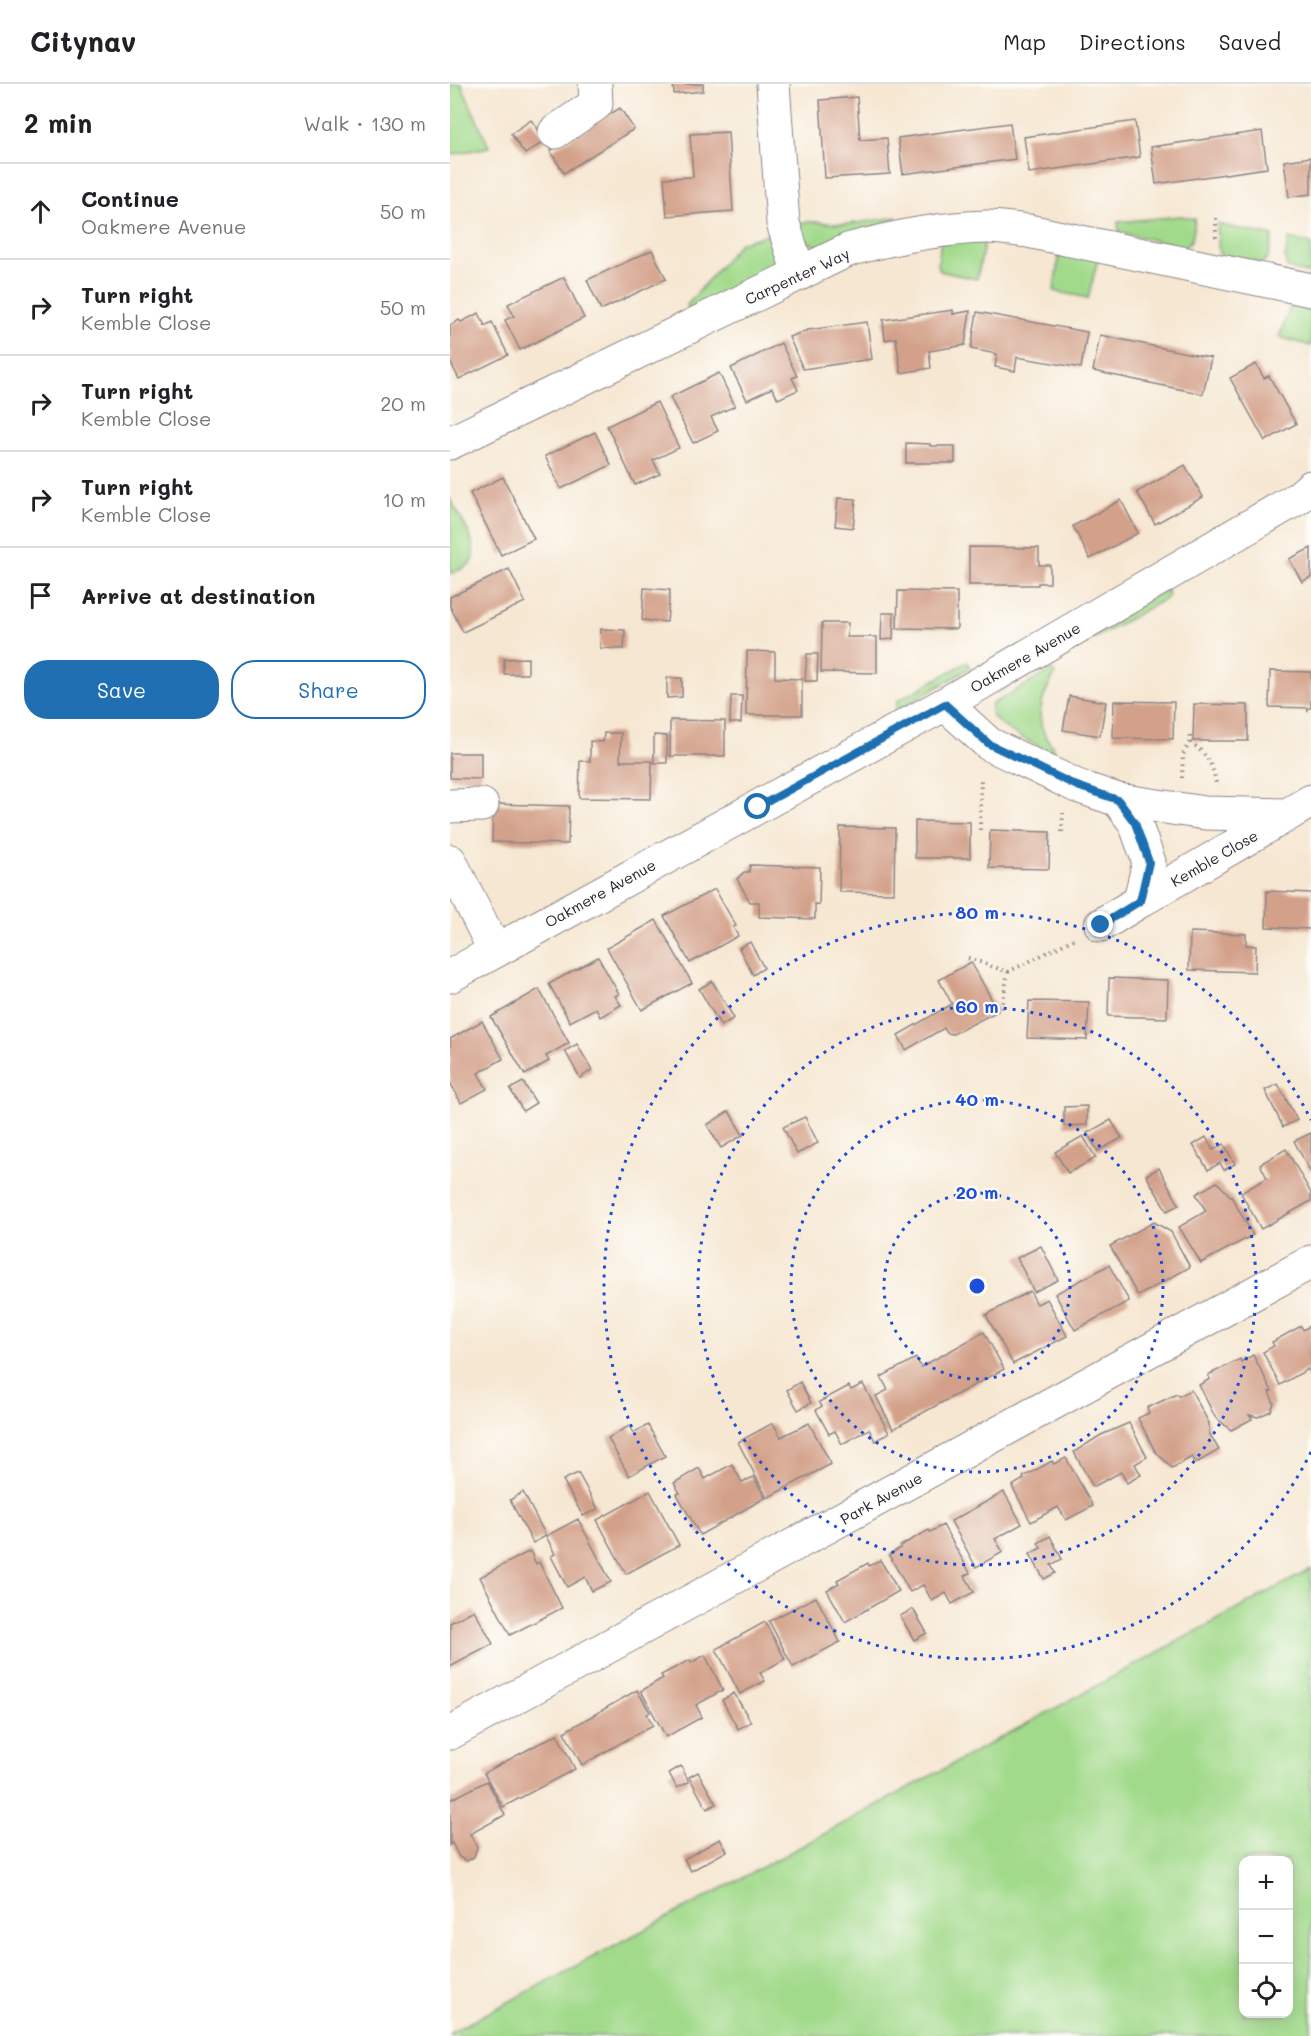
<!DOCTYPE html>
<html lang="en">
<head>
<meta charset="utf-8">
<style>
  body { margin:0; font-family:Mali,sans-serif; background:#f6f6f6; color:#202124 }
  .controls { position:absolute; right:18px; bottom:18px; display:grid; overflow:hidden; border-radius:12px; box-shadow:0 3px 15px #0003 }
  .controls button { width:54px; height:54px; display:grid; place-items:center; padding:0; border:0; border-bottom:2px solid #e0e0e0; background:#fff; color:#202124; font:30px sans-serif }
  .stop { position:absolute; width:18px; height:18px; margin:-14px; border:4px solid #1f6fb2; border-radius:50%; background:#fff }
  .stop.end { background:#1f6fb2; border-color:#fff; box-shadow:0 2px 6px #0008 }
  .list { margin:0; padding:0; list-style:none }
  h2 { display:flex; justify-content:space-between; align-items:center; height:78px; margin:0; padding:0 24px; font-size:26px }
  h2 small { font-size:20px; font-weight:400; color:#757577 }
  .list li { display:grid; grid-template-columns:39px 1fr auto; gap:18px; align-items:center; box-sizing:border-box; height:96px; padding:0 24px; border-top:2px solid #e0e0e0 }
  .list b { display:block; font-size:22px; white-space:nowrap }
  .list p { margin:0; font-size:20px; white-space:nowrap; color:#757577 }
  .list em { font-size:20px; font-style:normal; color:#757577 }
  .actions { display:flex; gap:12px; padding:18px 24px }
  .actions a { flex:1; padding:14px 0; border:2px solid #1f6fb2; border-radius:24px; text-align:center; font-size:21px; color:#1f6fb2 }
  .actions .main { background:#1f6fb2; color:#fff }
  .icon { flex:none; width:33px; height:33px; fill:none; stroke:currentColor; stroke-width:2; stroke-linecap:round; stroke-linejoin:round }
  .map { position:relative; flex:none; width:861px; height:1952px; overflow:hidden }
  header { display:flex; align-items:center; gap:36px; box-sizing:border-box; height:84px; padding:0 30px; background:#fff; border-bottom:2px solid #e0e0e0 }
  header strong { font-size:28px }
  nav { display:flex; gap:33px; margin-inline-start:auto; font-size:21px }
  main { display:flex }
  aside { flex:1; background:#fff }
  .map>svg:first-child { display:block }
</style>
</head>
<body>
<header>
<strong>Citynav</strong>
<nav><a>Map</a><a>Directions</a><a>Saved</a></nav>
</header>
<main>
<aside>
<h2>2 min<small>Walk · 130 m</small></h2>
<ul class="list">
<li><svg class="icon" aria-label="ahead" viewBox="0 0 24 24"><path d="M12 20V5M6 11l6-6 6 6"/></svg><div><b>Continue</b><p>Oakmere Avenue</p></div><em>50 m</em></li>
<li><svg class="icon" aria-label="right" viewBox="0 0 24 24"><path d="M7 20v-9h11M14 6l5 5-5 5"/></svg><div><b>Turn right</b><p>Kemble Close</p></div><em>50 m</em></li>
<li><svg class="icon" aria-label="right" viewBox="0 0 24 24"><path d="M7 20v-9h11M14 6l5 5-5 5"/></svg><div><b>Turn right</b><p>Kemble Close</p></div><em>20 m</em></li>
<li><svg class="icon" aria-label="right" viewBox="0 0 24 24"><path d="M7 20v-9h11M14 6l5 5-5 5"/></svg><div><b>Turn right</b><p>Kemble Close</p></div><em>10 m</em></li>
<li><svg class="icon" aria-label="arrive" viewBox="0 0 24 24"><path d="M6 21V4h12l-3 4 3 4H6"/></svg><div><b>Arrive at destination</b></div></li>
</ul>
<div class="actions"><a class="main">Save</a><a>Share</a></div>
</aside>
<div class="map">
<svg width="861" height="1952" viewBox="0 0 861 1952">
  <rect width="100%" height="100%" fill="#fdfcf7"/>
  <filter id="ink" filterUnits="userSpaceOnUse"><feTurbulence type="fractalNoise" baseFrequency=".0167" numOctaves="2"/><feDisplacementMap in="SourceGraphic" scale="12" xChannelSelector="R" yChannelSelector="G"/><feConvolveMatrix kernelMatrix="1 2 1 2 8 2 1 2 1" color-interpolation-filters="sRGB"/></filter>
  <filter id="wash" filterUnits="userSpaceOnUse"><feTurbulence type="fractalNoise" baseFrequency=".008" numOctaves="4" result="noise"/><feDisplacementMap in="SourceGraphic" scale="24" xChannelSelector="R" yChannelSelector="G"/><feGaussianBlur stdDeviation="1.35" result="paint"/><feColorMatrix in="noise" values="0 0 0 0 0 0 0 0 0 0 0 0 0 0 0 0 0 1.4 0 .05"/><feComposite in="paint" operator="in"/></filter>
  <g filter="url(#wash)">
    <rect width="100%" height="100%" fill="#f6e7d2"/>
    <g fill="#a2da8b" stroke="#627e63" stroke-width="1.5" fill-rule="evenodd">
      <path d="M 0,0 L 11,0 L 39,63 L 0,71 Z"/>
      <path d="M 731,132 L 745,135 C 743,145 745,160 733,163 L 669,148 L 668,138 Z"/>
      <path d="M 446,133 L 447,140 L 378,163 L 364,161 L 352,154 L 347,141 C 360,134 380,141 394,140 C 412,139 429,136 446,133 Z"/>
      <path d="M 767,140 L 823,152 L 818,173 L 812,179 L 769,170 Z"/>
      <path d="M 322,149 L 326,175 L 322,186 L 242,232 L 237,221 L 290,159 Z"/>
      <path d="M 535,155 L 527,195 L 490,187 L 488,180 L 491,157 Z"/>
      <path d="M 839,155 L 861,160 L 861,190 L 837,184 L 835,173 Z"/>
      <path d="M 610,163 L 649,171 L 638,214 L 604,207 Z"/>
      <path d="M 844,213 L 861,217 L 861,262 L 829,253 Z"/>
      <path d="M 0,415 C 8,430 31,462 21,478 C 17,484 6,487 0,490 Z"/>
      <path d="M 716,505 L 719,510 L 717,514 L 546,609 Z"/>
      <path d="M 517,578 L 520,584 L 446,627 L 447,617 Z"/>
      <path d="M 602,586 L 605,590 C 590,615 582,639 603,663 L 602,668 C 589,664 552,644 544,634 C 540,630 541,625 542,620 Z"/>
      <path d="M 861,1485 L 861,1952 L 0,1952 L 0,1949 L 352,1762 ZM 794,1776 L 838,1776 L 838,1930 L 794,1930 Z"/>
    </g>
    <g id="blocks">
      <g fill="#d3a089">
        <path d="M 223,0 L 253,0 L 253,7 L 224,10 Z"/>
        <path d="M 407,13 L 410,56 L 437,54 L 440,90 L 375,94 L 370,16 Z"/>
        <path d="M 170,24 L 184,45 L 114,89 L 100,67 Z"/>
        <path d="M 81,36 L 96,56 L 75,70 L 61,50 Z"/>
        <path d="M 685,37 L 690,73 L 579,89 L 574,53 Z"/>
        <path d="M 560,39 L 565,75 L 453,90 L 448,54 Z"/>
        <path d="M 812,47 L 817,84 L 706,100 L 701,63 Z"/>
        <path d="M 278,48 L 283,127 L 217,132 L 214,94 L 243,93 L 240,50 Z"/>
        <path d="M 861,73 L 861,110 L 839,113 L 834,77 Z"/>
        <path d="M 202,166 L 216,195 L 151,226 L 137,196 Z"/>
        <path d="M 114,193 L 134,234 L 70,266 L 55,236 L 64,232 L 58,220 Z"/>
        <path d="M 503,226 L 503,230 L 520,227 L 515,261 L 479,267 L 481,284 L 451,289 L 446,254 L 435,256 L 433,236 Z"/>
        <path d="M 527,228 L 637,248 L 631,284 L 567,273 L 565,287 L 545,283 L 547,270 L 521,265 Z"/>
        <path d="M 29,229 L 35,242 L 42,238 L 58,271 L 9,295 L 0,277 L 0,241 L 9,236 L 11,238 Z"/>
        <path d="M 417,238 L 422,275 L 353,285 L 339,253 L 358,246 Z"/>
        <path d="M 650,251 L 761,274 L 753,310 L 643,287 Z"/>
        <path d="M 331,259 L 347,292 L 342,294 L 348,306 L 328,315 L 322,304 L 297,316 L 281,284 Z"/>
        <path d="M 806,280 L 814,294 L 819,292 L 846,340 L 815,357 L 780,294 Z"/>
        <path d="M 269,289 L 285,322 L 261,333 L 268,347 L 243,359 L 220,313 Z"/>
        <path d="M 207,318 L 229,364 L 203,376 L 210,390 L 185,401 L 157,342 Z"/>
        <path d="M 145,348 L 161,381 L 111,405 L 95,372 Z"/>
        <path d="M 456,359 L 480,360 L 480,362 L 505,362 L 505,379 L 456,379 Z"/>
        <path d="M 735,381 L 753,413 L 705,440 L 687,408 Z"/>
        <path d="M 53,393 L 84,455 L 51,471 L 20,409 Z"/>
        <path d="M 388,414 L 406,415 L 403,444 L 385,442 Z"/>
        <path d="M 671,416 L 688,449 L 640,475 L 623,442 Z"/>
        <path d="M 519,463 L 589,464 L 589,481 L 600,481 L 600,499 L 588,499 L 588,501 L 519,501 Z"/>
        <path d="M 861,464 L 861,493 L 852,498 L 839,475 Z"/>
        <path d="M 59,485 L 75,518 L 13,548 L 0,522 L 0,513 Z"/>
        <path d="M 194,504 L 220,506 L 217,538 L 192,536 Z"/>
        <path d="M 448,507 L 507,508 L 507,545 L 447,544 Z"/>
        <path d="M 432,529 L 444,529 L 443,555 L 431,556 Z"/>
        <path d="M 372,539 L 398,539 L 397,553 L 427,553 L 427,589 L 371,588 Z"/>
        <path d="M 151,545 L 175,546 L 174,565 L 150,564 Z"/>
        <path d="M 297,567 L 325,568 L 325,594 L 352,595 L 352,631 L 296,631 Z"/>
        <path d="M 357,570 L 368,570 L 367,597 L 355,597 Z"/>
        <path d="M 78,574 L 78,590 L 54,590 L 54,575 Z"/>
        <path d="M 820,587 L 861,588 L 861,624 L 819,623 Z"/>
        <path d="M 217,594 L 232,594 L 232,613 L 217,614 Z"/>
        <path d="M 281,612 L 292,612 L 291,639 L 280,639 Z"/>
        <path d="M 619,612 L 656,618 L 650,652 L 613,646 Z"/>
        <path d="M 664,617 L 724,618 L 723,655 L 663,654 Z"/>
        <path d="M 744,620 L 798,621 L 798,657 L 743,657 Z"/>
        <path d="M 220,636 L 275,637 L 275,672 L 220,672 Z"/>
        <path d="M 154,649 L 171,649 L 170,677 L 202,677 L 201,715 L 129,714 L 130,677 L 140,677 L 140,657 L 153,658 Z"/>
        <path d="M 204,651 L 217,652 L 217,679 L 204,679 Z"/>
        <path d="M 0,669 L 31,669 L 31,695 L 0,694 Z"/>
        <path d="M 43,720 L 119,722 L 118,760 L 42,758 Z"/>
        <path d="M 465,737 L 520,738 L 520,774 L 465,774 Z"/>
        <path d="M 390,743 L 445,744 L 444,809 L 389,808 Z"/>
        <path d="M 540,746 L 600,748 L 599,785 L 539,784 Z"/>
        <path d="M 300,781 L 370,783 L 369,821 L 365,820 L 365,835 L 309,833 L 309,818 L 300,818 L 287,795 L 294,788 L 299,788 Z"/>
        <path d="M 265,805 L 286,842 L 283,843 L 288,852 L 240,879 L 214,832 Z"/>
        <path d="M 817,807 L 861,809 L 861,845 L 816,843 Z"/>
        <path d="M 206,836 L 242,899 L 192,926 L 157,864 Z"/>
        <path d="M 740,848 L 796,850 L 796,861 L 806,862 L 805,888 L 739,886 Z"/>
        <path d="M 300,858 L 314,884 L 303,891 L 289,864 Z"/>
        <path d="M 148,873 L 169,910 L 165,912 L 171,921 L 150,933 L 146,924 L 120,938 L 99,900 Z"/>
        <path d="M 521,878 L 548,927 L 503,950 L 497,949 L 494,944 L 456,966 L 448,951 L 502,920 L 489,896 Z"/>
        <path d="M 659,894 L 718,896 L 717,934 L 658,932 Z"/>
        <path d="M 262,897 L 284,934 L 271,942 L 249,905 Z"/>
        <path d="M 89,905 L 119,959 L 96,972 L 99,977 L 75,991 L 41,933 Z"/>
        <path d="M 579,917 L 639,918 L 637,956 L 577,954 Z"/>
        <path d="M 32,937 L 53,975 L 28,989 L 37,1005 L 11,1019 L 0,998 L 0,955 Z"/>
        <path d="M 127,960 L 142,986 L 130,994 L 115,967 Z"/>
        <path d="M 73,998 L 86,1019 L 73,1027 L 60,1005 Z"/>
        <path d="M 828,1000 L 847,1036 L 833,1043 L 815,1006 Z"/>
        <path d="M 637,1022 L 637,1041 L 614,1042 L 614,1023 Z"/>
        <path d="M 279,1027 L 293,1051 L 271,1064 L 257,1041 Z"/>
        <path d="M 355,1033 L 368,1059 L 347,1070 L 333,1043 Z"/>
        <path d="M 661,1036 L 672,1054 L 648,1067 L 637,1049 Z"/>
        <path d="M 861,1049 L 861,1089 L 844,1057 Z"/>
        <path d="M 633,1052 L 646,1074 L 618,1089 L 605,1068 Z"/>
        <path d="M 756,1053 L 763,1066 L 774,1060 L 785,1080 L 774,1086 L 770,1079 L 758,1086 L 743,1061 Z"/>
        <path d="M 836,1065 L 861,1109 L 861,1117 L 811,1145 L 791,1109 L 817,1094 L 810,1080 Z"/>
        <path d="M 709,1084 L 729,1121 L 717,1127 L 696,1091 Z"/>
        <path d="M 767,1098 L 782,1114 L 803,1151 L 751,1179 L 729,1143 L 756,1127 L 746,1110 Z"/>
        <path d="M 704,1138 L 721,1148 L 740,1183 L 688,1212 L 660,1162 Z"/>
        <path d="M 591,1162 L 608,1196 L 584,1208 L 567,1174 Z"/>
        <path d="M 659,1181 L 679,1217 L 625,1246 L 605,1210 Z"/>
        <path d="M 580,1207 L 587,1220 L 597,1215 L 617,1252 L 563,1280 L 536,1231 Z"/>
        <path d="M 861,1241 L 861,1291 L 858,1285 L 830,1301 L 813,1268 L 824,1262 L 822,1258 L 851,1242 L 853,1246 Z"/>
        <path d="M 534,1248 L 554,1285 L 443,1345 L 426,1312 L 438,1306 L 431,1293 L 466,1274 L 471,1283 Z"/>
        <path d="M 803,1271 L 822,1307 L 819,1308 L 824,1319 L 821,1327 L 808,1333 L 799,1331 L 802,1335 L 781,1346 L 765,1333 L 749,1301 L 760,1295 L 758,1291 L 790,1275 L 791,1278 Z"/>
        <path d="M 350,1298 L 361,1319 L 348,1326 L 337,1306 Z"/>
        <path d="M 413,1300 L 439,1349 L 425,1357 L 419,1345 L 392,1360 L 385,1347 L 379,1350 L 366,1326 L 372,1322 L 369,1318 L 399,1302 L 401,1306 Z"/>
        <path d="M 741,1306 L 759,1339 L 759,1349 L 769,1366 L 746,1379 L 742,1373 L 722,1384 L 705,1367 L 688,1334 L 699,1329 L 697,1324 L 727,1310 L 729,1312 Z"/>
        <path d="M 323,1339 L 331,1353 L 359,1339 L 381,1380 L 317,1414 L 288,1358 Z"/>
        <path d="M 679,1339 L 697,1373 L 685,1380 L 691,1391 L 677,1399 L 671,1388 L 643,1403 L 624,1368 L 651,1351 Z"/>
        <path d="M 198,1341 L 215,1372 L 179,1392 L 158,1354 L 179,1342 L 183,1349 Z"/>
        <path d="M 616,1374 L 643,1422 L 616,1436 L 608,1423 L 581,1438 L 562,1402 L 574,1395 L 573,1393 L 602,1377 L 604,1380 Z"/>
        <path d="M 282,1380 L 292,1398 L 304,1393 L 315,1414 L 250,1451 L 227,1410 L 230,1409 L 224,1399 L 249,1384 L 255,1395 Z"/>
        <path d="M 128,1389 L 148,1425 L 133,1432 L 113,1396 Z"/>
        <path d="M 200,1407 L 229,1461 L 176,1490 L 147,1436 Z"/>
        <path d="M 73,1408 L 96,1452 L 83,1459 L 60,1416 Z"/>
        <path d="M 554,1408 L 572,1440 L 545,1455 L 553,1468 L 526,1483 L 501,1437 Z"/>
        <path d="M 128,1435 L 161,1498 L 142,1507 L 135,1493 L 117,1503 L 101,1472 L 105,1470 L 96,1452 Z"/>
        <path d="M 493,1441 L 520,1489 L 515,1492 L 524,1508 L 502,1520 L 496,1509 L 482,1517 L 473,1501 L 460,1508 L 439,1471 L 450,1464 L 450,1462 L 479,1446 L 480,1448 Z"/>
        <path d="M 600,1452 L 612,1475 L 601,1481 L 605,1489 L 594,1495 L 580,1470 L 591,1464 L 588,1459 Z"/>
        <path d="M 80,1467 L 86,1480 L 89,1478 L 112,1524 L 60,1551 L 30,1493 Z"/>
        <path d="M 430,1476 L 449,1507 L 395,1538 L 377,1506 L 389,1499 L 387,1496 L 418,1479 L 419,1482 Z"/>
        <path d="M 366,1513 L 390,1558 L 343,1583 L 319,1537 Z"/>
        <path d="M 463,1525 L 477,1549 L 464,1556 L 450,1532 Z"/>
        <path d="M 24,1526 L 43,1560 L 0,1583 L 0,1539 Z"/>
        <path d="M 315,1538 L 335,1575 L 310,1589 L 315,1597 L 290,1610 L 266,1565 Z"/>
        <path d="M 255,1571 L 273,1606 L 246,1621 L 252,1633 L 216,1653 L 191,1607 L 213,1594 L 211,1591 L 240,1576 L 241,1579 Z"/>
        <path d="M 187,1606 L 200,1628 L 197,1630 L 203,1641 L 132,1681 L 114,1648 Z"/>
        <path d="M 284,1609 L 301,1638 L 288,1645 L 272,1616 Z"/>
        <path d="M 107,1650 L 125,1685 L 53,1723 L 34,1689 Z"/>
        <path d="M 231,1682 L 239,1698 L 227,1704 L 219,1689 Z"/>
        <path d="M 248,1688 L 266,1720 L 257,1725 L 239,1693 Z"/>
        <path d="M 37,1697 L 55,1731 L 20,1750 L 27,1763 L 24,1773 L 17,1777 L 9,1773 L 2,1759 L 0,1761 L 0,1716 Z"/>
        <path d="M 270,1755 L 277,1767 L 241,1787 L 234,1775 Z"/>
      </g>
    </g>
  </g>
  <g filter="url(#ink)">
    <use href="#blocks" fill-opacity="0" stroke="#8c8486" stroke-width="1.5"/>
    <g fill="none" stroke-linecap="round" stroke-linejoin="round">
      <g stroke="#8c8486" stroke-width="35">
        <g id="minor">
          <path d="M 323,0 L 333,139 L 349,190"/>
          <path d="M 105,48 L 146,20 L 145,0"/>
          <path d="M 0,359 L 398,166 C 444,153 489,144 537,143 C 550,143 565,146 578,147 L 861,206"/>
          <path d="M 495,620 L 539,660 L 627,702 L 668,716 L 755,729 L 837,731 L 861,717"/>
          <path d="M 668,716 L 685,739 L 699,778 L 690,817 L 837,731"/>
          <path d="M 0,722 L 32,721"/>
          <path d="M 0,777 L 45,867"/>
          <path d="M 651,841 L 690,817"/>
          <path d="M 0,892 L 495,620 L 848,414 L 861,403"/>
          <path d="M 0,1649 L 861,1178"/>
        </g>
      </g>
      <g stroke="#8c8486" stroke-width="4" stroke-dasharray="1.5 4.5" stroke-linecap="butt">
        <path d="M 766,134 L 766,155"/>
        <path d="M 857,626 L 861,626"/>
        <path d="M 740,652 L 740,657 C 756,671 762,677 766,699"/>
        <path d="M 732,694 L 733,671 L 740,657"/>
        <path d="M 530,746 L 531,692"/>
        <path d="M 612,748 L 613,729"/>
        <path d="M 518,874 L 558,888 L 551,927"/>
        <path d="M 558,888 L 624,855"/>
      </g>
      <use href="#minor" stroke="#fff" stroke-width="33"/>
    </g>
  </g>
  <g fill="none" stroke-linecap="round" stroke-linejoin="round" filter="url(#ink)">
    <path stroke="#1f6fb2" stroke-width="8" d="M 308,723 L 495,620 L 539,660 L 627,702 L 668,716 L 685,739 L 699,778 L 690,817 L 651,841"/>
  </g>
  <g fill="none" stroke="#1d4ed8" stroke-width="3" stroke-dasharray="3 6">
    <circle cx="527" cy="1202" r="93"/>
    <circle cx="527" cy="1202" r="186"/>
    <circle cx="527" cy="1202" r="279"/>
    <path d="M861 1368A373 373 0 1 1 861 1036"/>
  </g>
  <g text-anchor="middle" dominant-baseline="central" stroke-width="4.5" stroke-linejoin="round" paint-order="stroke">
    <g font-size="15" fill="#22223b" stroke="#fdfcf7">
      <text transform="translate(347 192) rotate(-25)">Carpenter Way</text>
      <text transform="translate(575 573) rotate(-30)">Oakmere Avenue</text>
      <text transform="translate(764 774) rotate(-30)">Kemble Close</text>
      <text transform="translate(150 809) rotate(-29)">Oakmere Avenue</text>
      <text transform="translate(431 1414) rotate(-29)">Park Avenue</text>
    </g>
  </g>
  <circle cx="527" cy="1202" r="9" fill="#1d4ed8" stroke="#fdfcf7" stroke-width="3"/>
  <g font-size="18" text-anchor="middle" font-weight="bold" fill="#1d4ed8" stroke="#fdfcf7" stroke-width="4.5" stroke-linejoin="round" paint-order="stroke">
    <text x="527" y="835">80 m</text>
    <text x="527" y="929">60 m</text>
    <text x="527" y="1022">40 m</text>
    <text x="527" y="1115">20 m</text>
  </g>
</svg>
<div class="controls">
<button>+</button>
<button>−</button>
<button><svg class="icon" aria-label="locate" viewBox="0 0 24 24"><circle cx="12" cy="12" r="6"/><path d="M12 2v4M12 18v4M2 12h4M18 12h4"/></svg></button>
</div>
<div class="stop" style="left:308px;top:723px"></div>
<div class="stop end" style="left:651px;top:841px"></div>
</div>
</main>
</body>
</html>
